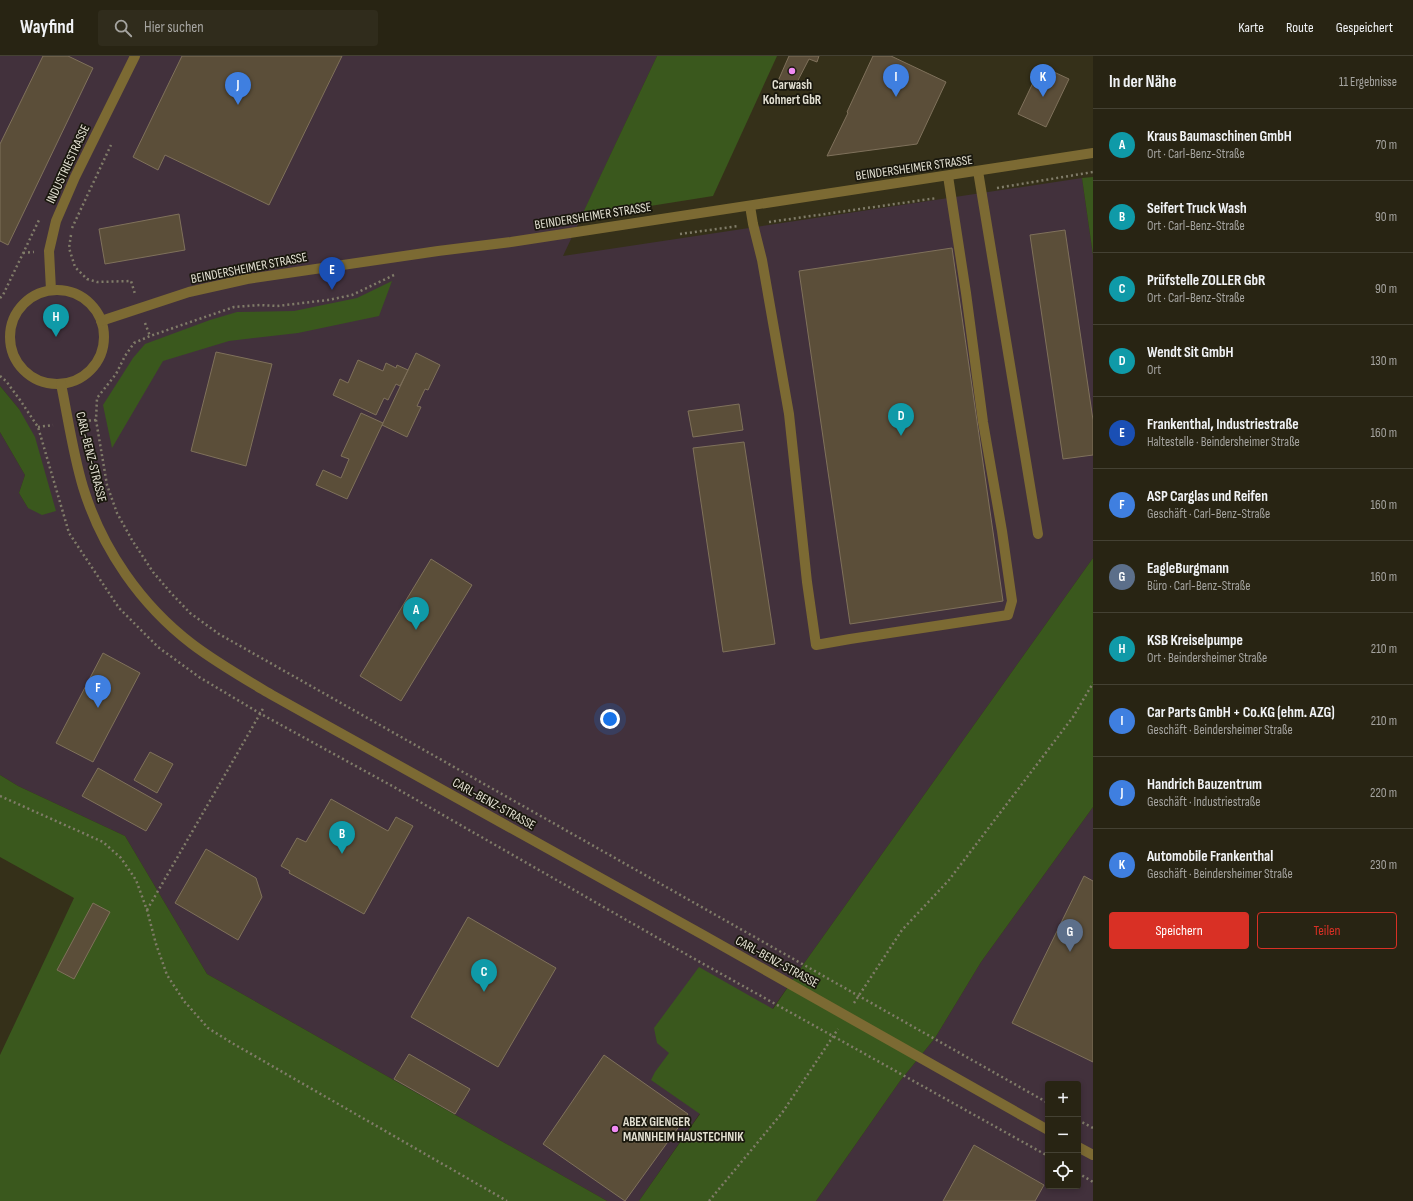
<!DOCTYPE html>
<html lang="de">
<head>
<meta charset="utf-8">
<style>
  body { margin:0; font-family:"Sofia Sans Condensed",sans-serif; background:#302c1c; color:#f1f3f6 }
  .controls { position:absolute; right:12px; bottom:12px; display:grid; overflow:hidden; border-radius:4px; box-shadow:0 2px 6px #0003 }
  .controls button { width:36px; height:36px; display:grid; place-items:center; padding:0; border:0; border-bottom:1px solid #444133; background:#282413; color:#f1f3f6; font:20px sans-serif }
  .you { position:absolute; left:610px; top:663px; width:14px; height:14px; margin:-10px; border:3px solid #fff; border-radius:50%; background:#1a73e8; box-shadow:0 0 0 6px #1a73e833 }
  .badge { display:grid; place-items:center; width:26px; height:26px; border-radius:50%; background:#d93025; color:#fff; font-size:13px; font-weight:700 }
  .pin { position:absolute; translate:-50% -33px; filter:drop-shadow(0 1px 2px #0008) }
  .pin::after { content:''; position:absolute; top:21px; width:14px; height:12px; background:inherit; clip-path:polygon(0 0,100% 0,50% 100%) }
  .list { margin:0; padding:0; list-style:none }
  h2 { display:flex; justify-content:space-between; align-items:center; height:52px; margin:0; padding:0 16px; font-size:17px }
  h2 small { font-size:13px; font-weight:400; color:#a5a4a0 }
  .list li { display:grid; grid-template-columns:26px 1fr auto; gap:12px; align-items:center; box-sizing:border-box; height:72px; padding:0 16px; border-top:1px solid #444133 }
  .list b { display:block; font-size:15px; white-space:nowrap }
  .list p { margin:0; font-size:13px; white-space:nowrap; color:#a5a4a0 }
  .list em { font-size:13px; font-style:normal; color:#a5a4a0 }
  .actions { display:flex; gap:8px; padding:12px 16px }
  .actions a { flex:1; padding:9px 0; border:1px solid #d93025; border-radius:4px; text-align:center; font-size:14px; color:#d93025 }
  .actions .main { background:#d93025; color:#fff }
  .icon { flex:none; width:22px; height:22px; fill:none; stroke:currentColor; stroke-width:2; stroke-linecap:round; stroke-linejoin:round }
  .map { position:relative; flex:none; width:1093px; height:1145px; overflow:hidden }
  header { display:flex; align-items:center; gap:24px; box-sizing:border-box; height:56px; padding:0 20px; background:#282413; border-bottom:1px solid #444133 }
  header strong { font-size:19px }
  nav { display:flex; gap:22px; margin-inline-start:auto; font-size:14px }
  .search { width:280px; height:36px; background:#302c1c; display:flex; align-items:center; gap:10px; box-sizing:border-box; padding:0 14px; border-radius:4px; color:#a5a4a0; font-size:15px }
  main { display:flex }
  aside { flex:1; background:#282413 }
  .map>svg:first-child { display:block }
</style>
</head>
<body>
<header>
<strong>Wayfind</strong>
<div class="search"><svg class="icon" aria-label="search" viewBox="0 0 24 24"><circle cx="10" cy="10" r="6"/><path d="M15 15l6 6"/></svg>Hier suchen</div>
<nav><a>Karte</a><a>Route</a><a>Gespeichert</a></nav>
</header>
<main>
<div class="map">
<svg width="1093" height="1145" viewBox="0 0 1093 1145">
  <rect width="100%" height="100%" fill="#353019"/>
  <g fill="#42313c" fill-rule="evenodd">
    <path d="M 0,0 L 657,0 L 563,200 L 1082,122 L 1093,199 L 1093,502 L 805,906 L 639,1145 L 607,1145 L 207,918 L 125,780 L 18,730 L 0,719 L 0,376 L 25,419 L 19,437 L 28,452 L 19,353 L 0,330 Z"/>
    <path d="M 1093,751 L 1093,1145 L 816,1145 L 900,1025 L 935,982 L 981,906 ZM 1048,1028 L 1078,1028 L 1078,1130 L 1048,1130 Z"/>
  </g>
  <g fill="#3a581d">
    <path d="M 657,0 L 777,0 L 713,140 L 581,161 Z"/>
    <path d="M 1093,121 L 1093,199 L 1082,122 Z"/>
    <path d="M 392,225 L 379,260 L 298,277 L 229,285 L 163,305 L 112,392 L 103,349 L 133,302 L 145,288 L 210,264 L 237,256 L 294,255 L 357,242 Z"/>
    <path d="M 0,330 L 19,353 L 35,381 L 56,455 L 42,459 L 28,452 L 19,437 L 25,419 L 0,376 Z"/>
    <path d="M 1093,502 L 1093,751 L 981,906 L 935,982 L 900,1025 L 816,1145 L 639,1145 L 700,1058 L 651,1024 L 655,1016 L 669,997 L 657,987 L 654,972 L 699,911 L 773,953 L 805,906 Z"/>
    <path d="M 0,719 L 18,730 L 125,780 L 207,918 L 607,1145 L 0,1145 L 0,999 L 74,842 L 0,801 Z"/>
  </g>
  <g fill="#5b4e39" stroke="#7f715b">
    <path d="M 43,0 L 68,0 L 93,12 L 8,189 L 0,185 L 0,88 Z"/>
    <path d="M 182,0 L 342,0 L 269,149 L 165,99 L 158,114 L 133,101 Z"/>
    <path d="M 789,0 L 819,0 L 817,6 L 809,3 L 794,32 L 778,25 Z"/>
    <path d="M 873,0 L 891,0 L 946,26 L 917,88 L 827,100 L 848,57 L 847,56 Z"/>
    <path d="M 1041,10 L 1069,23 L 1046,71 L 1018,58 Z"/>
    <path d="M 179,158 L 185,194 L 105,208 L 99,173 Z"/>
    <path d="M 1065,174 L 1093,364 L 1093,399 L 1063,403 L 1030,179 Z"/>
    <path d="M 952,192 L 1003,545 L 850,568 L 799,215 Z"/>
    <path d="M 216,296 L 272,308 L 246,410 L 191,395 Z"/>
    <path d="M 416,297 L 440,309 L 428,334 L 425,333 L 417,350 L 421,351 L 407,381 L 382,369 Z"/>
    <path d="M 358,304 L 383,315 L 386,307 L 396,312 L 397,309 L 408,314 L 400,330 L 396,328 L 388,344 L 384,342 L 376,359 L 333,339 L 340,323 L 348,327 Z"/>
    <path d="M 739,348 L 743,374 L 693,381 L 688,355 Z"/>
    <path d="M 361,357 L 383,367 L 347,443 L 316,429 L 323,414 L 341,422 L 349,403 L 341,400 Z"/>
    <path d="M 744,386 L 775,588 L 723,596 L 693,392 Z"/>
    <path d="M 431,503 L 472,529 L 401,645 L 360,620 Z"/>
    <path d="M 103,597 L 140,617 L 93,706 L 56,687 Z"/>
    <path d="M 150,696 L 173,708 L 157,737 L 134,724 Z"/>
    <path d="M 98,712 L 162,748 L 146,775 L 82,740 Z"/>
    <path d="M 331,743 L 388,775 L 396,761 L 413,770 L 364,858 L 289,817 L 290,815 L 281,810 L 297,782 L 306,786 Z"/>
    <path d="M 206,793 L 256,822 L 262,841 L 238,884 L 175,847 Z"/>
    <path d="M 1084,820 L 1093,825 L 1093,1006 L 1012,967 Z"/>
    <path d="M 93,847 L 110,856 L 74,923 L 57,914 Z"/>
    <path d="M 468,861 L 556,912 L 498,1011 L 411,961 Z"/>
    <path d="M 409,998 L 470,1033 L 455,1058 L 394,1023 Z"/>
    <path d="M 604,999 L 688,1058 L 625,1145 L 543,1088 Z"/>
    <path d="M 974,1089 L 1044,1129 L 1035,1145 L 943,1145 Z"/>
  </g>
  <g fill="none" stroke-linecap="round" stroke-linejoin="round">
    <g stroke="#807c69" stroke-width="2.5" stroke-dasharray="2 3" stroke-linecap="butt">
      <path d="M 997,132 L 1093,116"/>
      <path d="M 769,166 L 937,142"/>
      <path d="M 72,172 L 111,89"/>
      <path d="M 680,178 L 739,170"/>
      <path d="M 71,179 L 69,192 L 75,211 L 87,223 L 97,226 L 131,225 L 135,238"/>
      <path d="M 23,197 L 34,196"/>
      <path d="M 394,219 L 352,239 L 328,244 L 277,250 L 260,249 L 234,251 L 150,280 L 134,287 L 125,300 L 116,318 L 97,342 L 96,364 L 107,429 L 117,457 L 132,484 L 153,516 L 171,537 L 190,557 L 219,578 L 1048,1047"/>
      <path d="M 0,242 L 3,239 L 39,164"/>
      <path d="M 145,267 L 150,280"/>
      <path d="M 0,320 L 6,325 L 20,344 L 38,371 L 69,477 L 119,552 L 158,591 L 199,621 L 261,658 L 394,731 L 691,901 L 1048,1100"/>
      <path d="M 84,365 L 96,364"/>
      <path d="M 38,371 L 53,369"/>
      <path d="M 0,740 L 103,786 L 121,802 L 136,824 L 147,854 L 156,888 L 167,919 L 184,945 L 208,972 L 232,987 L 507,1145"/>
      <path d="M 147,854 L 264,651"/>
      <path d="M 854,947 L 902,874 L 949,824 L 1073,661 L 1093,627"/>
      <path d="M 1078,1064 L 1093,1072"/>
      <path d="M 1078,1117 L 1093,1126"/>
      <path d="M 709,1145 L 782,1057 L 838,973"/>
    </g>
    <g stroke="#7c6a33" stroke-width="10">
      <path d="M 978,115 L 1038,478"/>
      <path d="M 750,150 L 753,168 L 762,204 L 789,358 L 807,526 L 816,589 L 850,583 L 1008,559 L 1012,545 L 1002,475 L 983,366 L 966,237 L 948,120"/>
      <path d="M 51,234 L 49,195 L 56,165 L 75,121 L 135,0"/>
      <circle cx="57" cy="281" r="47"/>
      <path d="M 101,265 L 189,236 L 247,223 L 438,195 L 511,186 L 1093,97"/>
      <path d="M 61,328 C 68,362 73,398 83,431 C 102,493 141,549 192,588 C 217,607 245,623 272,639 L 705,880 L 1048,1074"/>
      <path d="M 1078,1091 L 1093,1099"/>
    </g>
  </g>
  <g fill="#f18af4" stroke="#1a180e" stroke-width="1.5">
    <circle cx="792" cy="15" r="4"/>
    <circle cx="615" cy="1073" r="4"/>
  </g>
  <g text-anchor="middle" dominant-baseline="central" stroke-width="3.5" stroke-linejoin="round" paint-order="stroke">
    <g font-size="13" font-weight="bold" fill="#e3e0d2" stroke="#1a180e">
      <text x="792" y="29">Carwash<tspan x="792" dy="15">Kohnert GbR</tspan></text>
      <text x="623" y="1066" text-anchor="start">ABEX GIENGER<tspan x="623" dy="15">MANNHEIM HAUSTECHNIK</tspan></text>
    </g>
    <g font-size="13" fill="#e3e0d2" stroke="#1a180e">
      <text transform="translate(68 108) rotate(-65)">INDUSTRIESTRASSE</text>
      <text transform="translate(914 112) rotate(-8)">BEINDERSHEIMER STRASSE</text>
      <text transform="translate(593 160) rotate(-9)">BEINDERSHEIMER STRASSE</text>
      <text transform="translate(249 212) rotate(-11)">BEINDERSHEIMER STRASSE</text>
      <text transform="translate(91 401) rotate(76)">CARL-BENZ-STRASSE</text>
      <text transform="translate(494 748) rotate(29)">CARL-BENZ-STRASSE</text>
      <text transform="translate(777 906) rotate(29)">CARL-BENZ-STRASSE</text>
    </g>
  </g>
</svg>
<div class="controls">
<button>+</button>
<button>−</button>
<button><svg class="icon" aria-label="locate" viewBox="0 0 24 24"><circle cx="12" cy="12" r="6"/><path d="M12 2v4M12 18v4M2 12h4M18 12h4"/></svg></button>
</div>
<div class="you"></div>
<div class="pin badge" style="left:416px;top:574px;background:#0f9aa8">A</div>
<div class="pin badge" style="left:342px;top:798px;background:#0f9aa8">B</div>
<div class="pin badge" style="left:484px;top:936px;background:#0f9aa8">C</div>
<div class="pin badge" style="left:901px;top:380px;background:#0f9aa8">D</div>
<div class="pin badge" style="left:332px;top:234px;background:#1a4fb4">E</div>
<div class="pin badge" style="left:98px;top:652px;background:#3f7fe0">F</div>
<div class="pin badge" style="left:1070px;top:896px;background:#5c6f8a">G</div>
<div class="pin badge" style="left:56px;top:281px;background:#0f9aa8">H</div>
<div class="pin badge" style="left:896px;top:41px;background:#3f7fe0">I</div>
<div class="pin badge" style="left:238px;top:49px;background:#3f7fe0">J</div>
<div class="pin badge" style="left:1043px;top:41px;background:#3f7fe0">K</div>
</div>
<aside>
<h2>In der Nähe<small>11 Ergebnisse</small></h2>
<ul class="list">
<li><span class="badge" style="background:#0f9aa8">A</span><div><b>Kraus Baumaschinen GmbH</b><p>Ort · Carl-Benz-Straße</p></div><em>70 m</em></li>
<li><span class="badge" style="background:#0f9aa8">B</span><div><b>Seifert Truck Wash</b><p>Ort · Carl-Benz-Straße</p></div><em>90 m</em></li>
<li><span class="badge" style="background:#0f9aa8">C</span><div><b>Prüfstelle ZOLLER GbR</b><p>Ort · Carl-Benz-Straße</p></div><em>90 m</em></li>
<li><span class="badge" style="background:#0f9aa8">D</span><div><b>Wendt Sit GmbH</b><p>Ort</p></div><em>130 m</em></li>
<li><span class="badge" style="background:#1a4fb4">E</span><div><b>Frankenthal, Industriestraße</b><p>Haltestelle · Beindersheimer Straße</p></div><em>160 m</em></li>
<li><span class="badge" style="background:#3f7fe0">F</span><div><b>ASP Carglas und Reifen</b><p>Geschäft · Carl-Benz-Straße</p></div><em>160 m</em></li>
<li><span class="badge" style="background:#5c6f8a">G</span><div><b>EagleBurgmann</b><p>Büro · Carl-Benz-Straße</p></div><em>160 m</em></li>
<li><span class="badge" style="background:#0f9aa8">H</span><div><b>KSB Kreiselpumpe</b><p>Ort · Beindersheimer Straße</p></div><em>210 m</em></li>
<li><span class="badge" style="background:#3f7fe0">I</span><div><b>Car Parts GmbH + Co.KG (ehm. AZG)</b><p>Geschäft · Beindersheimer Straße</p></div><em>210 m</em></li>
<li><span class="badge" style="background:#3f7fe0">J</span><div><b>Handrich Bauzentrum</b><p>Geschäft · Industriestraße</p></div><em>220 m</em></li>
<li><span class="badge" style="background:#3f7fe0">K</span><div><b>Automobile Frankenthal</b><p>Geschäft · Beindersheimer Straße</p></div><em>230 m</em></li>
</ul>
<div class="actions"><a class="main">Speichern</a><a>Teilen</a></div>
</aside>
</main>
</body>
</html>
